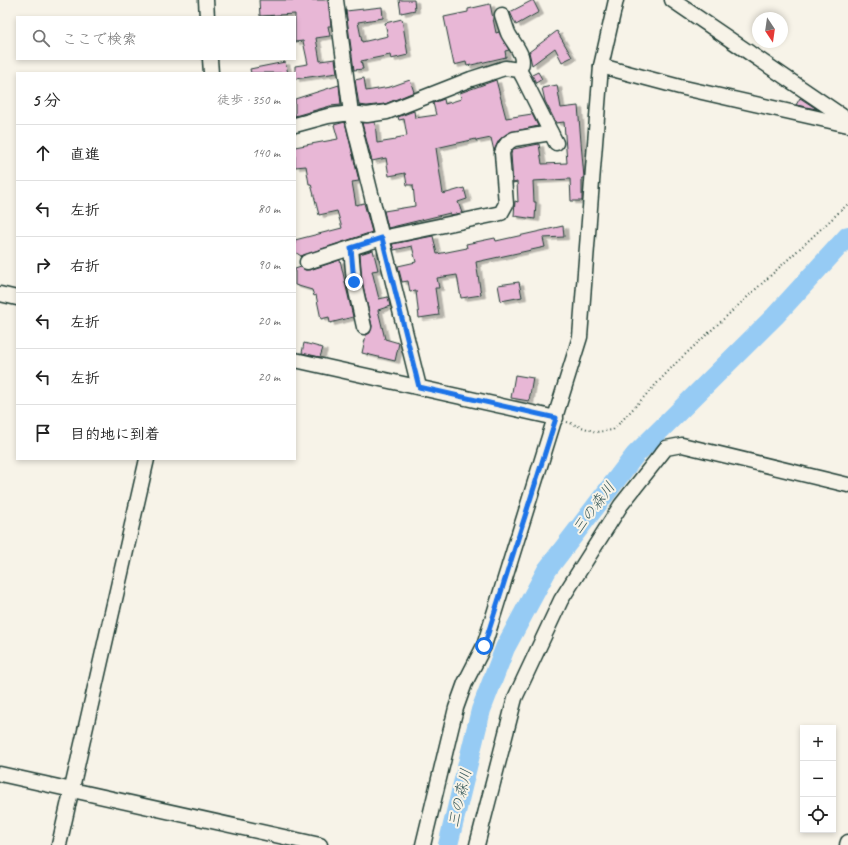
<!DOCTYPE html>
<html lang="ja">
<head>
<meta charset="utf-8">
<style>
  body { margin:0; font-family:Caveat,"Klee One",sans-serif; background:#f6f6f6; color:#222 }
  .controls { position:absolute; right:12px; bottom:12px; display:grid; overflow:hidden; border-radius:0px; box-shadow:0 2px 6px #0003 }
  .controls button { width:36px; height:36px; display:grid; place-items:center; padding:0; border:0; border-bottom:1px solid #e0e0e0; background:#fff; color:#222; font:20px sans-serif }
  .compass { position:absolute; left:752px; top:12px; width:36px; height:36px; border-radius:50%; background:#fff; box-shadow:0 2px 6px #0003; rotate:167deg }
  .stop { position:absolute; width:12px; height:12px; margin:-9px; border:3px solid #1a73e8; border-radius:50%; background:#fff }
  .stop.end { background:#1a73e8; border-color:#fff; box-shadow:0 1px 4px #0008 }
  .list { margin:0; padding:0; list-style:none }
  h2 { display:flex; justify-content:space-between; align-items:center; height:52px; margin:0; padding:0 16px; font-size:17px }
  h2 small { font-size:13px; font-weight:400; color:#767676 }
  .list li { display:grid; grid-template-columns:26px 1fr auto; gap:12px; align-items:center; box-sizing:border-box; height:56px; padding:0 16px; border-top:1px solid #e0e0e0 }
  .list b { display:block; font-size:15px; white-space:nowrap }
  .list em { font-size:13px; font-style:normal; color:#767676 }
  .icon { flex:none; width:22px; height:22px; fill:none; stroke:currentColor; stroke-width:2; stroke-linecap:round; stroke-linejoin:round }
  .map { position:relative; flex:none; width:848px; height:845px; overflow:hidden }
  .search { position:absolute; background:#fff; box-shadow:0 2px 6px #0003; left:16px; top:16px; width:280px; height:44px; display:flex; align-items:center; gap:10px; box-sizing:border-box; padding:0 14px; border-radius:0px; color:#767676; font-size:15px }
  .panel { position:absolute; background:#fff; box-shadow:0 2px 6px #0003; left:16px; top:72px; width:280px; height:388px; border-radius:0px }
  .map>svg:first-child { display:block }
</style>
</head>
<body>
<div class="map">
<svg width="848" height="845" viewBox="0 0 848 845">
  <defs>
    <filter id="shadow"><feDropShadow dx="4.5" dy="2.5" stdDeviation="0" flood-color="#0004"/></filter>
  </defs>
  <rect width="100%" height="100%" fill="#f7f3e8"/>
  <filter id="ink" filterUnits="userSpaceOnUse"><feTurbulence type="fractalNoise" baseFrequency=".025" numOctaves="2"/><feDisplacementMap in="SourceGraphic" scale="8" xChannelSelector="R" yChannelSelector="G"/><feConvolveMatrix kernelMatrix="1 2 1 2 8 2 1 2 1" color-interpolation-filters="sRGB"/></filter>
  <g filter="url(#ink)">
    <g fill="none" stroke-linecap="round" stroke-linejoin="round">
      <path stroke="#96cbf4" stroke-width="20" d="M 448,845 L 481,710 L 505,648 L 547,570 L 635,455 L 775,316 L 848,236"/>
    </g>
    <g fill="#e8b7d6" stroke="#1f3d34" filter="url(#shadow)">
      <path d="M 259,0 L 328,0 L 331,26 L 328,26 L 330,36 L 316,38 L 320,61 L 335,59 L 337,73 L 295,79 L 295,66 L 308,64 L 303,41 L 295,42 L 295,14 L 260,16 Z"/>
      <path d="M 399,0 L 414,0 L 415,10 L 401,13 Z"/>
      <path d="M 533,0 L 539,12 L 516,25 L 510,12 Z"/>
      <path d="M 490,4 L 496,33 L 499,32 L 509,50 L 505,51 L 506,57 L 467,66 L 466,62 L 454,65 L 444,17 L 468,12 L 468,9 Z"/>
      <path d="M 382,7 L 383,18 L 358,22 L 362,42 L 388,36 L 385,23 L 402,19 L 408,55 L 391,59 L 390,55 L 361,61 L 363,69 L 354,70 L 346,11 Z"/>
      <path d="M 557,31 L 572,57 L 562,62 L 555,48 L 532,65 L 529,52 Z"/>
      <path d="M 285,62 L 288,73 L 251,73 L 250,69 Z"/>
      <path d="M 538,72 L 542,79 L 536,83 L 532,75 Z"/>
      <path d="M 364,78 L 366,91 L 390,87 L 410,80 L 414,92 L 385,104 L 367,106 L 359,105 L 355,80 Z"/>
      <path d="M 496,80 L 506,118 L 532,114 L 538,126 L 508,133 L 499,140 L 494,151 L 491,138 L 476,141 L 476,139 L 436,148 L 443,194 L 464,188 L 467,199 L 458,202 L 462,213 L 450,215 L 450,213 L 388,228 L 384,211 L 415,206 L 413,185 L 407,185 L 405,173 L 389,176 L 386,158 L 372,161 L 362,123 L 375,122 L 377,143 L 396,140 L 396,138 L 407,136 L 404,119 L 399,120 L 398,117 L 414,111 L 415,118 L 436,115 L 433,103 L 444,99 L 445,104 L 461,99 L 460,93 Z"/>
      <path d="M 339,85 L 341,105 L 330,106 L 295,116 L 295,99 Z"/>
      <path d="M 557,85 L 561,108 L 578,106 L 584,178 L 582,178 L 582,201 L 571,201 L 570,179 L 533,181 L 534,202 L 536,202 L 535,219 L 514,216 L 515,201 L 518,202 L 517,182 L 513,183 L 511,154 L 513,149 L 539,144 L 542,164 L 567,163 L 564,122 L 556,123 L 545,101 L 542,88 Z"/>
      <path d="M 800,98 L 817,109 L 816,109 L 796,105 Z"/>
      <path d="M 345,122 L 359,181 L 352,182 L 356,205 L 364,203 L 372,232 L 301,256 L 295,252 L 295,240 L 342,228 L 337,211 L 319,215 L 311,184 L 309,184 L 306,166 L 295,167 L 295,147 L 338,139 L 334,125 Z"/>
      <path d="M 563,226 L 564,237 L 543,238 L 545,247 L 476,262 L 481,295 L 461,298 L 457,275 L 437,278 L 439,288 L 435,288 L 439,315 L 419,318 L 416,291 L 410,292 L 408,281 L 402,282 L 398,266 L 416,262 L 412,246 L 394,250 L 392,244 L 433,236 L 437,254 L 467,248 L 466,244 L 495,238 L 496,241 Z"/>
      <path d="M 373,250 L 378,270 L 372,271 L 379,299 L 388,297 L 390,306 L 378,310 L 385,339 L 399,343 L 395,361 L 362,353 L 366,335 L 370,333 L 372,326 L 362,281 L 360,254 Z"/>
      <path d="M 340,260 L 353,317 L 330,323 L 329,317 L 321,319 L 316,295 L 314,296 L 312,290 L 295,285 L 295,269 L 301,267 L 305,270 L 310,270 Z"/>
      <path d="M 519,282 L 522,297 L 501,301 L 498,285 Z"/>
      <path d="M 304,343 L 323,348 L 320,357 L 302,353 Z"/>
      <path d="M 515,375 L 533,378 L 529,401 L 511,398 Z"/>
    </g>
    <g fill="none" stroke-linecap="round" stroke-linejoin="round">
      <g stroke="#1f3d34" stroke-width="17">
        <g id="minor">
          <path d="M 206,0 L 207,17"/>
          <path d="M 336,0 L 351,113 L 419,387"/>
          <path d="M 672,0 L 848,120"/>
          <path d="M 502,15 C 504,21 506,28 508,33 C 514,45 528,57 519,70"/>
          <path d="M 210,59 L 211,73"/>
          <path d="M 601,66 L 680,87 L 848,125"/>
          <path d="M 295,125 L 328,116 L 351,113 L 367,115 L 387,112 L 471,79 L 505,68 L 519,70 L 523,77 L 556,143"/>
          <path d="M 351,248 L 354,282 L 364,327"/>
          <path d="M 307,262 L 382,238 L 501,213 L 506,204 L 502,153 C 504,146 507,142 514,139 L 551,133"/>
          <path d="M 0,294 L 17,298"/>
          <path d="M 295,360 L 556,418"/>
          <path d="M 0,774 L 320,845"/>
          <path d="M 59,845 L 147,459"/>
          <path d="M 423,845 L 456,708 L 465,683 L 484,646 L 580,337 L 601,66 L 616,0"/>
          <path d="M 477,845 L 515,698 L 561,600 L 621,505 L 666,448 L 682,445 L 848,485"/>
          <path d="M 847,845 L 848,842"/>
        </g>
      </g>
      <path stroke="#1f3d34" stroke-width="2" stroke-dasharray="1 3" stroke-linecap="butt" d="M 567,422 L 596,432 L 613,430 L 677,362 L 848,204"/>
      <use href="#minor" stroke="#f7f3e8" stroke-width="14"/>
    </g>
  </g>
  <g fill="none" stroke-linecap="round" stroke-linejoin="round" filter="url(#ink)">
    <path stroke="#1a73e8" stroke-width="5" d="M 354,282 L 351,248 L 382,238 L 419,387 L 556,418 L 484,646"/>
  </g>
  <g text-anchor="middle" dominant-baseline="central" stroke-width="4" stroke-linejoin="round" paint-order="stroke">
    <g font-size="15" font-style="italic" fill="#37595a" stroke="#f7f3e8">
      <text transform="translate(594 508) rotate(-53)">三の森川</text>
      <text transform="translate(460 798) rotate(-77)">三の森川</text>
    </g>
  </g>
</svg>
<div class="controls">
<button>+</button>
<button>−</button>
<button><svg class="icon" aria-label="locate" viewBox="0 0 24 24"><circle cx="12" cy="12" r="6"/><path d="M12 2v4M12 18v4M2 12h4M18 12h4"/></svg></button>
</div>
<svg class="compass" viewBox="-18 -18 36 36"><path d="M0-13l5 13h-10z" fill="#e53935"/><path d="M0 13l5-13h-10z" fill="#767676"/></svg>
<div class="stop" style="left:484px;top:646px"></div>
<div class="stop end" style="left:354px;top:282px"></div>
<div class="search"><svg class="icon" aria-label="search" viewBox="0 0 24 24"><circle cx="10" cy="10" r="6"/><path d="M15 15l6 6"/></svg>ここで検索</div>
<section class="panel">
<h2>5 分<small>徒歩 · 350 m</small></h2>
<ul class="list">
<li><svg class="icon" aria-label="ahead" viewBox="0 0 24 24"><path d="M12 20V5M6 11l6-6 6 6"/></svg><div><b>直進</b></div><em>140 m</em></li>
<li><svg class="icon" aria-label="left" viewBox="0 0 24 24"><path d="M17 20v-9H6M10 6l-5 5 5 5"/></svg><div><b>左折</b></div><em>80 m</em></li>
<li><svg class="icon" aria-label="right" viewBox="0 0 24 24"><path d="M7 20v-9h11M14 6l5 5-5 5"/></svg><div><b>右折</b></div><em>90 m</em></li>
<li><svg class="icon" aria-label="left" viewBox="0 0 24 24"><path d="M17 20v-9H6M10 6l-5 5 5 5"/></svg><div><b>左折</b></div><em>20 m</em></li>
<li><svg class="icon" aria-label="left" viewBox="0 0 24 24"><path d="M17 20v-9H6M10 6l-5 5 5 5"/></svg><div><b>左折</b></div><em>20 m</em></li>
<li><svg class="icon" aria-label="arrive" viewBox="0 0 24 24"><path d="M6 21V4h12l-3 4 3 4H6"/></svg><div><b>目的地に到着</b></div></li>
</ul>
</section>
</div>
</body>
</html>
